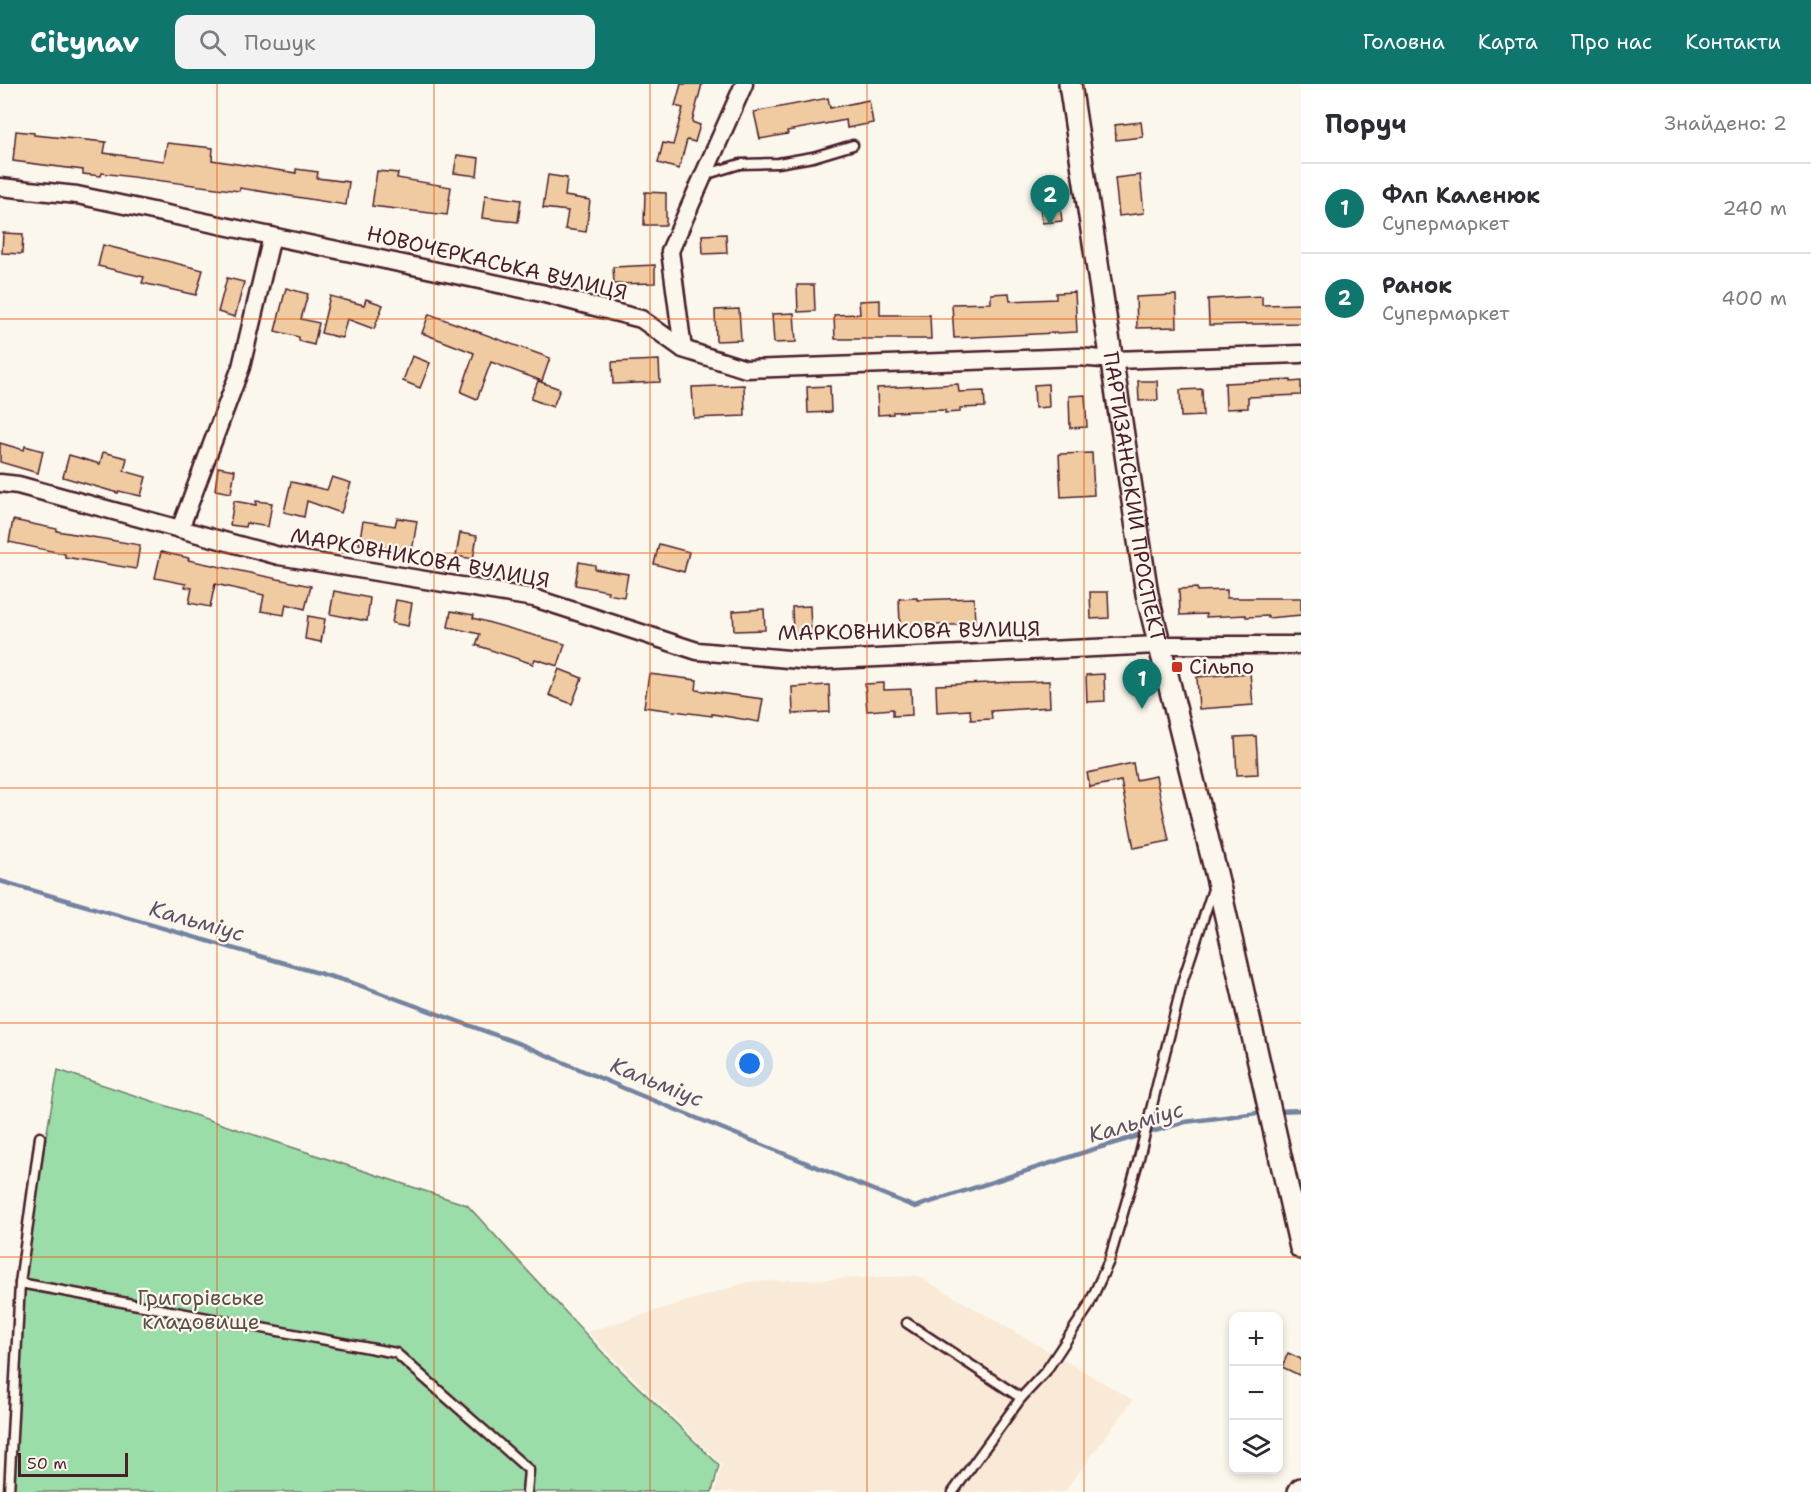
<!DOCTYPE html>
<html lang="uk">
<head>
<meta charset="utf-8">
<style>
  body { margin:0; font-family:"Shantell Sans",sans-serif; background:#f2f2f3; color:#2b2b33 }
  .controls { position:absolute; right:18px; bottom:18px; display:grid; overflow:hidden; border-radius:12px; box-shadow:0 3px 9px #0003 }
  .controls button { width:54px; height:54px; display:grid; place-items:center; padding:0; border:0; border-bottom:2px solid #e1e1e2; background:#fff; color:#2b2b33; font:30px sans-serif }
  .scale { position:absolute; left:18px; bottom:15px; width:110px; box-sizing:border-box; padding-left:6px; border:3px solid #4a1f2b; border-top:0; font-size:16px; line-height:21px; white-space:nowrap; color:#4a1f2b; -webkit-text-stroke:4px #fbf7ec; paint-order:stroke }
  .you { position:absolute; left:750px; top:980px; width:21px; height:21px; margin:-15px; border:4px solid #fff; border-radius:50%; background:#1a73e8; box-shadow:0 0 0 9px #1a73e833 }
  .badge { display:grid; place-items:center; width:39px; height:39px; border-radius:50%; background:#0f766e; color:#fff; font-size:20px; font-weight:700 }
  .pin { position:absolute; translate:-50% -50px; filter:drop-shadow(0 2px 3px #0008) }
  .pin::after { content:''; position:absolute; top:32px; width:21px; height:18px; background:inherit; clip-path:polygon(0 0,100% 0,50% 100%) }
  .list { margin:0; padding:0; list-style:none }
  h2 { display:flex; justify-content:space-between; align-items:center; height:78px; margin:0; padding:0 24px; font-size:26px }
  h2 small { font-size:20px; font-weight:400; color:#7c7c81 }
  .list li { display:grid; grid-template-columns:39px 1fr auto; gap:18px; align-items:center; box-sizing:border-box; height:90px; padding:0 24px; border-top:2px solid #e1e1e2 }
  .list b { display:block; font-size:22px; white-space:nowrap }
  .list p { margin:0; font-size:20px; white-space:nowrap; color:#7c7c81 }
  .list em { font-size:20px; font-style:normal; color:#7c7c81 }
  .icon { flex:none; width:33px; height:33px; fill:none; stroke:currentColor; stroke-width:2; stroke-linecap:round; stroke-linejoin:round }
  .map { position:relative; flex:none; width:1301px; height:1408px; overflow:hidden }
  header { display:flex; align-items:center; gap:36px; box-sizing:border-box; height:84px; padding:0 30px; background:#0f766e; color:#fff }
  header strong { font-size:28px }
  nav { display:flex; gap:33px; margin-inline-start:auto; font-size:21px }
  .search { width:420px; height:54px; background:#f2f2f3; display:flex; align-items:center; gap:15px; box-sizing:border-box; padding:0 21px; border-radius:12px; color:#7c7c81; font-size:22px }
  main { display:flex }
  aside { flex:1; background:#fff }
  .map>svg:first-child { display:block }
</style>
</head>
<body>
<header>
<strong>Citynav</strong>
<div class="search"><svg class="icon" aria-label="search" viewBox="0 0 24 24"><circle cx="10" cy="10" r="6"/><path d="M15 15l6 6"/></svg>Пошук</div>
<nav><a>Головна</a><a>Карта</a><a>Про нас</a><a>Контакти</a></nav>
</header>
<main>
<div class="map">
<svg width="1301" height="1408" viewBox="0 0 1301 1408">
  <rect width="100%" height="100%" fill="#fbf7ec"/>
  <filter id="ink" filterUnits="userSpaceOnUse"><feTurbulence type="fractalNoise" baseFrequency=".0167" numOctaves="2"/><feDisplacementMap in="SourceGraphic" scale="12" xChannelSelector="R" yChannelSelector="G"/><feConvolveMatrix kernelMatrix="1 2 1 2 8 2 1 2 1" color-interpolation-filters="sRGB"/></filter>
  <g filter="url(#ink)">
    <path fill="#f8ead6" d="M 918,1192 L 1133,1316 L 1064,1408 L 715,1408 L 722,1381 L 587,1248 L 749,1198 Z"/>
    <path fill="#9adda9" stroke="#727e6a" stroke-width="1.5" d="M 58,986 L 467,1121 L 606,1272 L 719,1381 L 712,1408 L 9,1408 L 20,1199 Z"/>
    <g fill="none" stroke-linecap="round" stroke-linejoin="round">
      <g stroke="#7383a0" stroke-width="4.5">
        <path d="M 0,797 L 353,899 L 523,961 L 635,1009 L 915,1123 L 1091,1066 L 1185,1038 L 1266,1028"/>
        <path d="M 1277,1027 L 1301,1026"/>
      </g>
    </g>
    <g fill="#f0cba1" stroke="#4a1f2b" stroke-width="1.5">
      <path d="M 681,0 L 702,0 L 692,38 L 700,41 L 695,58 L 687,56 L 679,85 L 658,79 L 663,59 L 673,61 L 683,24 L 675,22 Z"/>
      <path d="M 828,14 L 830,24 L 869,16 L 873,39 L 847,44 L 846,36 L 787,47 L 788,50 L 760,55 L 754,28 Z"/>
      <path d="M 1141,38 L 1143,53 L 1116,56 L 1115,41 Z"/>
      <path d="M 16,47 L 34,49 L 34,51 L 106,58 L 104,69 L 164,77 L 167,59 L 213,64 L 212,76 L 296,89 L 296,85 L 318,88 L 317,94 L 349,98 L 346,121 L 240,104 L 239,107 L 102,89 L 101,92 L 83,90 L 83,86 L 13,77 Z"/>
      <path d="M 457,71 L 479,74 L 477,92 L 454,89 Z"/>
      <path d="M 377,87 L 398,89 L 397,94 L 451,103 L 447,131 L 372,122 Z"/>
      <path d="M 548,91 L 567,94 L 565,112 L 590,116 L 586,148 L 565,145 L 568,127 L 543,124 Z"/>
      <path d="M 1140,91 L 1144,129 L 1119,132 L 1115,94 Z"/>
      <path d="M 1057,95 L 1062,137 L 1042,139 L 1037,98 Z"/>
      <path d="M 645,108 L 666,109 L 666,141 L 644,141 Z"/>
      <path d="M 485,111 L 521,116 L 518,138 L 482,134 Z"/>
      <path d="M 3,149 L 23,150 L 22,170 L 2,169 Z"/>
      <path d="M 726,150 L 727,169 L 703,170 L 702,151 Z"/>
      <path d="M 103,161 L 203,186 L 196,211 L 142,199 L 144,193 L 98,182 Z"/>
      <path d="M 655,181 L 655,199 L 614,200 L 613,183 Z"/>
      <path d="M 227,194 L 244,198 L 235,233 L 218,228 Z"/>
      <path d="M 797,201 L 814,201 L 815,227 L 798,228 Z"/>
      <path d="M 286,204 L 308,210 L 301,235 L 319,239 L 314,261 L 299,257 L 299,253 L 275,247 Z"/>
      <path d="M 1075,208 L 1077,248 L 954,254 L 952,220 L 991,219 L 991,210 L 1009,209 L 1010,217 L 1056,215 L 1056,209 Z"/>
      <path d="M 1176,211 L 1177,243 L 1137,244 L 1136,213 Z"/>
      <path d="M 330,212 L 364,221 L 366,215 L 383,221 L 374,245 L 347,235 L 342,254 L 321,249 Z"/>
      <path d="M 1262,212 L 1262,221 L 1301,220 L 1301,239 L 1209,241 L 1208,215 Z"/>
      <path d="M 880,216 L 880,231 L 930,231 L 931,255 L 835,255 L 834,231 L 860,230 L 859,217 Z"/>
      <path d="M 739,225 L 741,256 L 716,257 L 715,226 Z"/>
      <path d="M 794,229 L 796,258 L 774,259 L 772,230 Z"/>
      <path d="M 429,230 L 550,274 L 542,297 L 491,278 L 477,315 L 461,308 L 474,269 L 422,249 Z"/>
      <path d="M 412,272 L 430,279 L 420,304 L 403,297 Z"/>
      <path d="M 659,276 L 660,298 L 613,300 L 612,278 Z"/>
      <path d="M 1291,296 L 1291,298 L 1301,297 L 1301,311 L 1248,313 L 1248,324 L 1226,325 L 1225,299 Z"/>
      <path d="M 538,297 L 560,305 L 553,323 L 531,315 Z"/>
      <path d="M 1138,297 L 1157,297 L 1158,316 L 1139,317 Z"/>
      <path d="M 958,300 L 959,308 L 984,307 L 985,323 L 960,324 L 960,328 L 945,329 L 945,326 L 893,328 L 893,330 L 878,331 L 877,304 Z"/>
      <path d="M 1048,300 L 1049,323 L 1035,324 L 1034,301 Z"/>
      <path d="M 744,301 L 745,332 L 694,334 L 692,303 Z"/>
      <path d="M 830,302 L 831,328 L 808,329 L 807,303 Z"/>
      <path d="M 1202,305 L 1203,332 L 1181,333 L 1180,306 Z"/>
      <path d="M 1085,311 L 1087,343 L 1070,344 L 1069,312 Z"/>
      <path d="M 0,359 L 24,366 L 25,362 L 43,367 L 38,389 L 0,378 Z"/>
      <path d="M 103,368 L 127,374 L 124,387 L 146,393 L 141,412 L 119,407 L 118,409 L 63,393 L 69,371 L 100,380 Z"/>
      <path d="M 1092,369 L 1094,411 L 1061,413 L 1059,370 Z"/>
      <path d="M 218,383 L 235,386 L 231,409 L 215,406 Z"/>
      <path d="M 332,393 L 351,399 L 341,429 L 307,417 L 304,433 L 284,428 L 291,398 L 327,406 Z"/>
      <path d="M 234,417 L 256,421 L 256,417 L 272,419 L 268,443 L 246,439 L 245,443 L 230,441 Z"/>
      <path d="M 397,434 L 417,437 L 412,468 L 359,460 L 363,437 L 395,442 Z"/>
      <path d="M 13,436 L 57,445 L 57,447 L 140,461 L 136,485 L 65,473 L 65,470 L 9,458 Z"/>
      <path d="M 460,449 L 477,452 L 473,475 L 456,472 Z"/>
      <path d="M 659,460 L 689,468 L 684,488 L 654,480 Z"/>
      <path d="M 161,468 L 189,474 L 188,476 L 311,502 L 305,525 L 286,520 L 284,531 L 261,527 L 264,511 L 215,500 L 210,523 L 189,519 L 192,504 L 185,503 L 186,500 L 155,494 Z"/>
      <path d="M 579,478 L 595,481 L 595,485 L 628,490 L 624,513 L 607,510 L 608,507 L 575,501 Z"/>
      <path d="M 1197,504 L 1197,507 L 1227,506 L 1227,514 L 1301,514 L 1301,531 L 1268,534 L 1268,532 L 1246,533 L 1246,531 L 1206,533 L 1206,530 L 1180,531 L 1179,505 Z"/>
      <path d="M 334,507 L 370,514 L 367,537 L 330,530 Z"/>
      <path d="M 1090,508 L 1108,508 L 1109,534 L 1091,535 Z"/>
      <path d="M 917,514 L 917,516 L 974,514 L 975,541 L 900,541 L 899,515 Z"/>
      <path d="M 396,516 L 412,519 L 408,542 L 392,539 Z"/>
      <path d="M 810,522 L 811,549 L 793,550 L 792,523 Z"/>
      <path d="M 764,525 L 765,546 L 734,547 L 733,527 Z"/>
      <path d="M 451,527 L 474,531 L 473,534 L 565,560 L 558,582 L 535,575 L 533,580 L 476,561 L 480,550 L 448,543 Z"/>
      <path d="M 308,532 L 325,535 L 321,558 L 305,555 Z"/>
      <path d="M 559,585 L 582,594 L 572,620 L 549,611 Z"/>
      <path d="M 1250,589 L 1253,621 L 1199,625 L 1197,593 Z"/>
      <path d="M 649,590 L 697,596 L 696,606 L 763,615 L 759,638 L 712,630 L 712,632 L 644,623 Z"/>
      <path d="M 1104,590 L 1105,617 L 1087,618 L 1086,591 Z"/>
      <path d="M 1049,597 L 1050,623 L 991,627 L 992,635 L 971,636 L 970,626 L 937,628 L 936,601 Z"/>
      <path d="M 884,599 L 884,606 L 911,605 L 912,631 L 893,632 L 893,625 L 867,627 L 865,600 Z"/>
      <path d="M 829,601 L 830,628 L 793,630 L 792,603 Z"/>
      <path d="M 1256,652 L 1258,690 L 1237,691 L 1235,653 Z"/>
      <path d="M 1133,679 L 1136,696 L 1156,692 L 1169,757 L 1134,764 L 1121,697 L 1090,703 L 1087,689 Z"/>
      <path d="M 1288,1269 L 1301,1275 L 1301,1292 L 1282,1283 Z"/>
    </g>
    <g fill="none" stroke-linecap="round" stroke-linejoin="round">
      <g stroke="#4a1f2b" stroke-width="13">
        <g id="service">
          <path d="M 704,91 L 740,80 L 778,79 L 813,73 L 853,61"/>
          <path d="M 20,1199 L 396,1269 L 529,1386 L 527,1408"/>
          <path d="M 907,1239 L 1021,1314"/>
          <path d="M 9,1408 L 20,1199 L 40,1053"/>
          <path d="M 953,1408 L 1021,1314 L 1046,1287 L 1087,1225 L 1109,1177 L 1138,1078 L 1183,896 L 1214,802"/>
        </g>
      </g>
      <g stroke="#4a1f2b" stroke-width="21">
        <g id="minor">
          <path d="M 0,103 L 77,111 L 541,209 L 641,235 L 683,265 L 746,285 L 1079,273 L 1113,276 L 1301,270"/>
          <path d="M 683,265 L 670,167 L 744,0"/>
          <path d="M 0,399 L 18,401 L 279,472 L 534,514 L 697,567 L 811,577 L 1158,561 L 1301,561"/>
          <path d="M 180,445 L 241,283 L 272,152"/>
        </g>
      </g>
      <g stroke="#4a1f2b" stroke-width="26">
        <g id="tertiary">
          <path id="s1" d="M 1070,0 L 1147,510 L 1217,793 L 1301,1164"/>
          <path d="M 1299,1408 L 1301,1405"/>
        </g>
      </g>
      <use href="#service" stroke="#fbf7ec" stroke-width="8"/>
      <use href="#minor" stroke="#fbf7ec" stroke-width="16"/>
      <use href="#tertiary" stroke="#fbf7ec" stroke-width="21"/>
    </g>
  </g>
  <path fill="none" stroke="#e8590c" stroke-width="1.5" stroke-opacity="0.55" d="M 217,0 L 217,1408M 434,0 L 434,1408M 650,0 L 650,1408M 867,0 L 867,1408M 1084,0 L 1084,1408M 0,235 L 1301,235M 0,469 L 1301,469M 0,704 L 1301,704M 0,939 L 1301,939M 0,1173 L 1301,1173"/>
  <rect fill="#c8321e" stroke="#fbf7ec" stroke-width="2" x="1171" y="577" width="12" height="12" rx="3"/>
  <g text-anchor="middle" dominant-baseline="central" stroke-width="4.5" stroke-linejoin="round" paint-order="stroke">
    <g font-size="21" fill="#4a1f2b" stroke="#fbf7ec">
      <text transform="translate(497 179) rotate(13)">НОВОЧЕРКАСЬКА ВУЛИЦЯ</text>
      <text stroke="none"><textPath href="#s1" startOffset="418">ПАРТИЗАНСЬКИЙ ПРОСПЕКТ</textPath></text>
      <text transform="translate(420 474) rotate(10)">МАРКОВНИКОВА ВУЛИЦЯ</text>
      <text transform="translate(909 547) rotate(-1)">МАРКОВНИКОВА ВУЛИЦЯ</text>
    </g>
    <g font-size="21" fill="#4a1f2b" stroke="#fbf7ec" text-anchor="start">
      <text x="1189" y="583">Сільпо</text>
    </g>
    <g font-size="21" fill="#5e4e4a" stroke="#fbf7ec">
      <text x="201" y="1214">Григорівське<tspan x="201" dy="24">кладовище</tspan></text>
    </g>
    <g font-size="22" font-style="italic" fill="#5f5166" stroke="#fbf7ec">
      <text transform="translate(197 837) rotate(16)">Кальміус</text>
      <text transform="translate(657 998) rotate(22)">Кальміус</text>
      <text transform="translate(1136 1038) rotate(-16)">Кальміус</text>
    </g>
  </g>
</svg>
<div class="controls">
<button>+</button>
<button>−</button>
<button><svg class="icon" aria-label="layers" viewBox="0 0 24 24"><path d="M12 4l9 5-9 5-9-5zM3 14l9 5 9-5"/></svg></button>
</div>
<div class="scale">50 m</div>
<div class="you"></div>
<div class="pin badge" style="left:1142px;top:625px">1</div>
<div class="pin badge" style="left:1050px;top:141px">2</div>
</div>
<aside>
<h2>Поруч<small>Знайдено: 2</small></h2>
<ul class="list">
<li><span class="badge">1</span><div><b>Флп Каленюк</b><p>Супермаркет</p></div><em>240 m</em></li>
<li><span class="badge">2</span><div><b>Ранок</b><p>Супермаркет</p></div><em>400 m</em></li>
</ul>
</aside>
</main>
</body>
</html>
